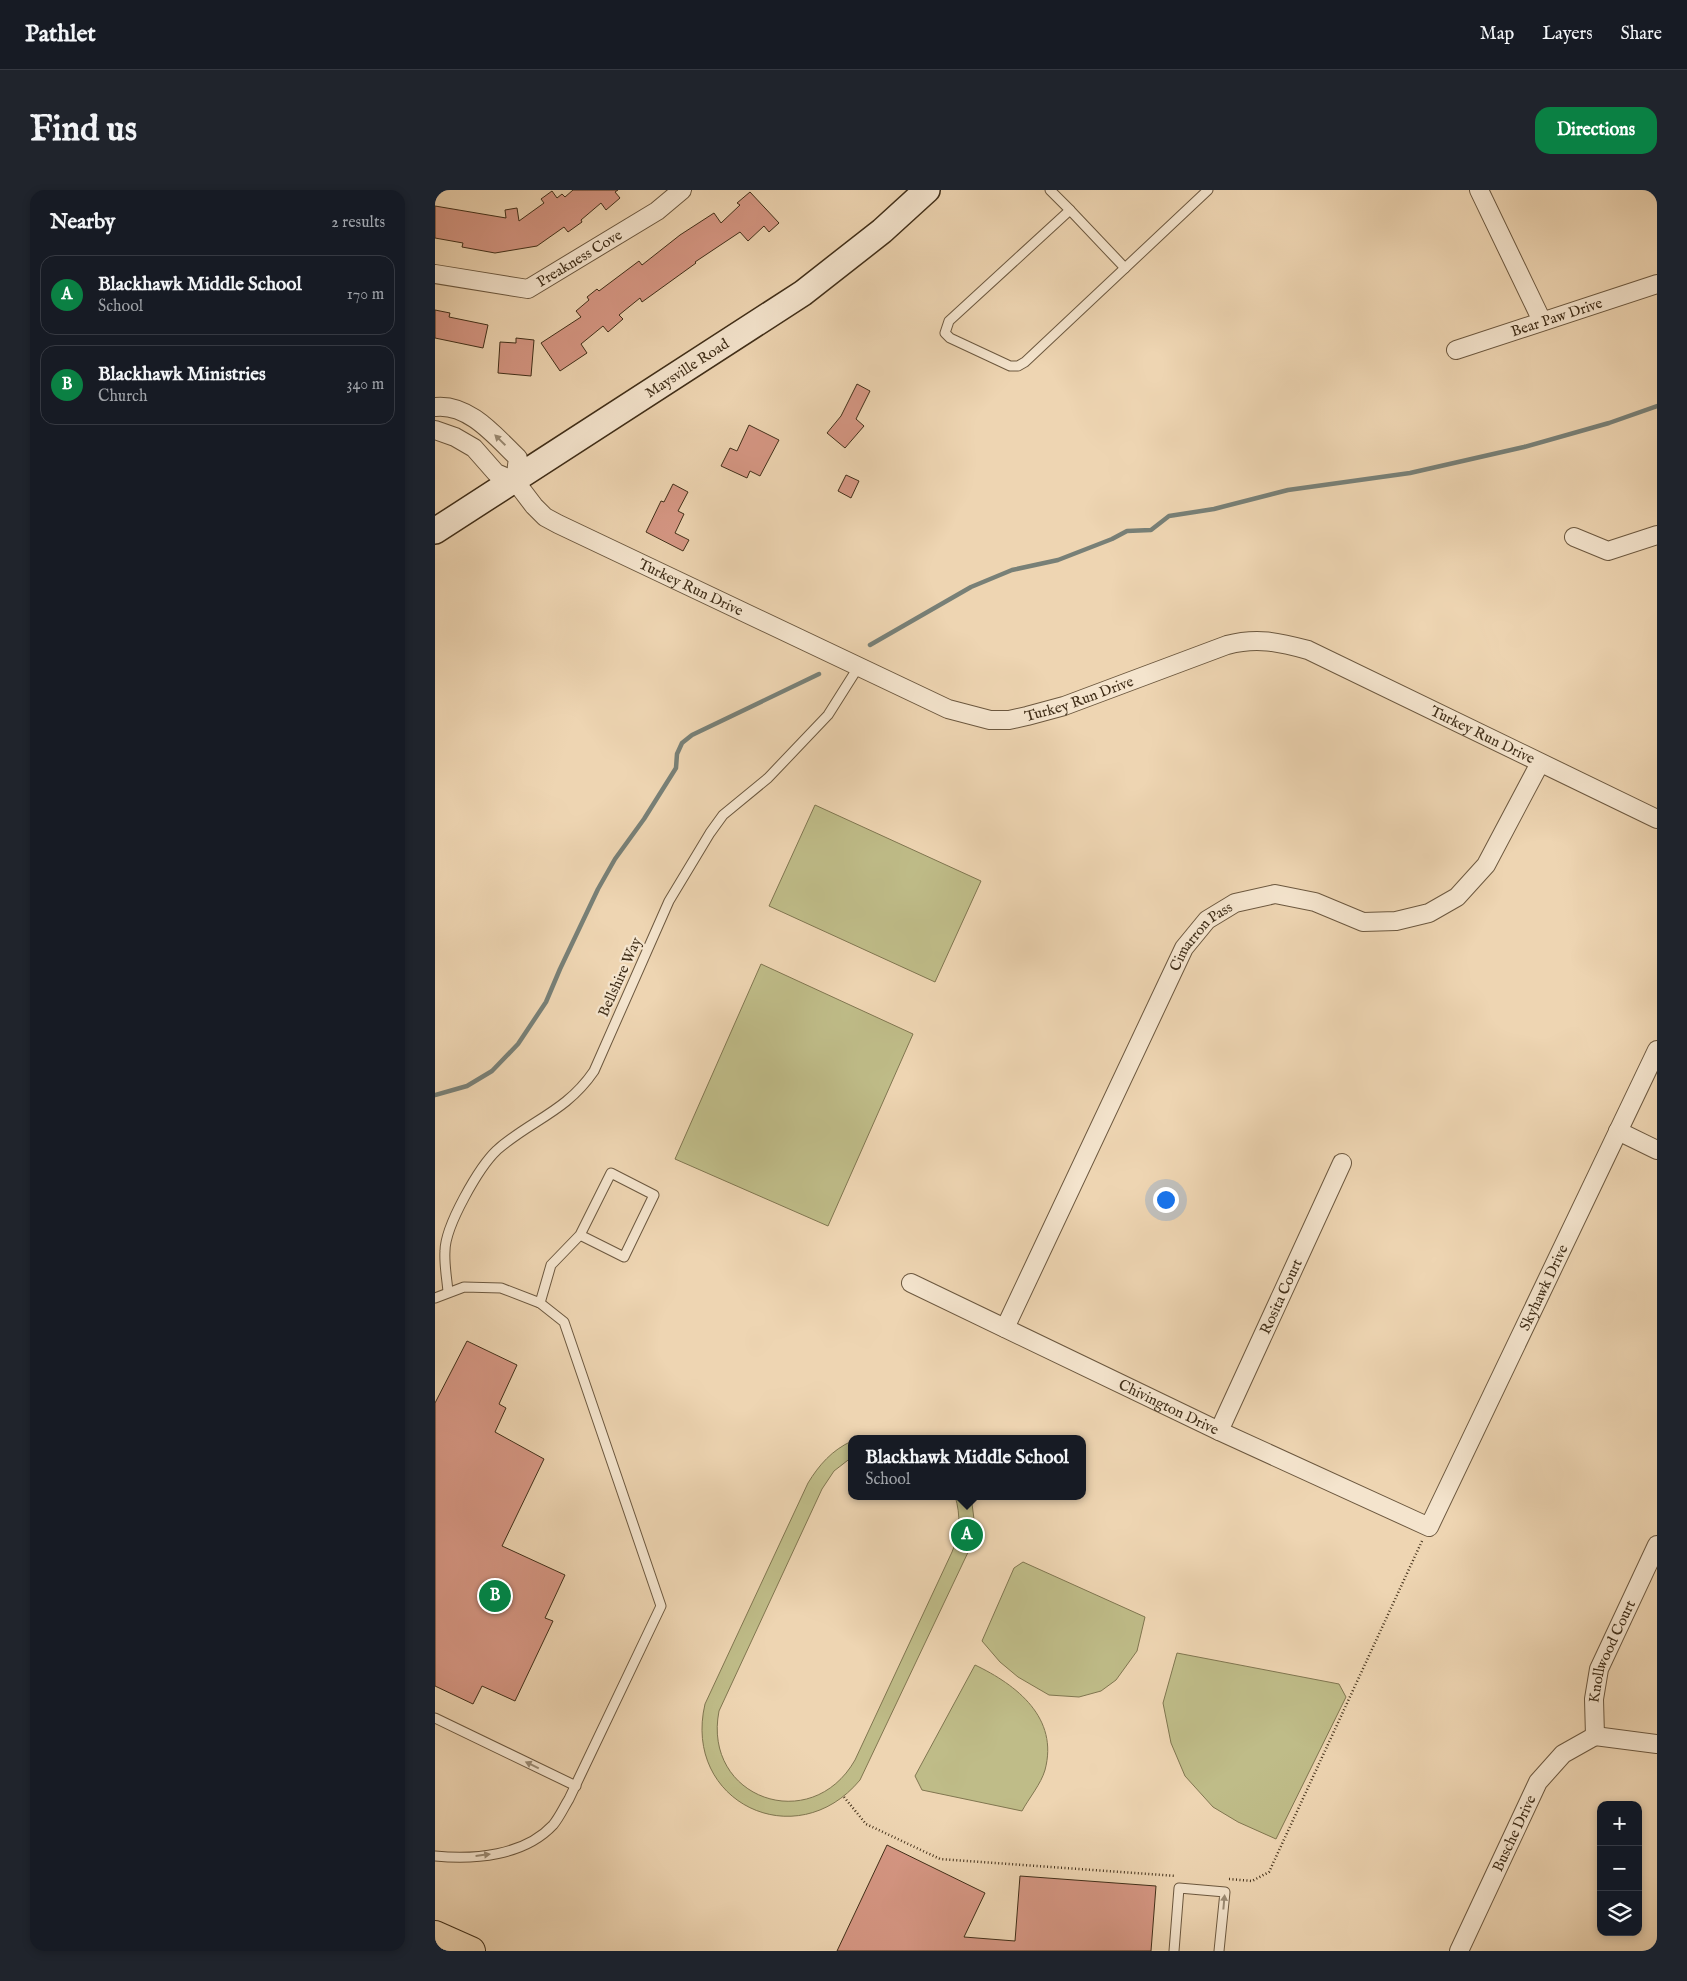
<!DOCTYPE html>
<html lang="en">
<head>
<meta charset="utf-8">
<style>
  body { margin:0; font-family:"IM FELL English",serif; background:#20242c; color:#f1f3f6 }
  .controls { position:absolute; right:15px; bottom:15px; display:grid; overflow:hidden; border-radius:10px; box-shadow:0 2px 8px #0003 }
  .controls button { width:45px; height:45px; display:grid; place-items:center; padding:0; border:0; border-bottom:1px solid #363941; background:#171b24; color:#f1f3f6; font:25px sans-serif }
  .you { position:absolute; left:730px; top:1009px; width:18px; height:18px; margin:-12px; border:4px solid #fff; border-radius:50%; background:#1a73e8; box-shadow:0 0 0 8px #1a73e833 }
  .badge { display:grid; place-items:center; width:32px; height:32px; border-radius:50%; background:#0b8043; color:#fff; font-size:16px; font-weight:700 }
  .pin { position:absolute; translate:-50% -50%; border:2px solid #fff; box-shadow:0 1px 5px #0006 }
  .popup { position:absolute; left:413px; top:1245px; width:238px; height:65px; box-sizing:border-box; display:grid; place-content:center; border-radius:10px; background:#171b24; filter:drop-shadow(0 1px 4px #0005); font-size:16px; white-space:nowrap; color:#9ea1a6 }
  .popup b { font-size:19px; color:#f1f3f6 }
  .popup::after { content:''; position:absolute; left:50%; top:100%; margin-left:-10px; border:10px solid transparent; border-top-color:#171b24 }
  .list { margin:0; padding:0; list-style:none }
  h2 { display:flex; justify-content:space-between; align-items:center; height:65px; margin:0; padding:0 20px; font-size:21px }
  h2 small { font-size:16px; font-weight:400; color:#9ea1a6 }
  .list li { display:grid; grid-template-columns:32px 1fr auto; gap:15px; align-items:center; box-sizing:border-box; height:80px; margin:0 10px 10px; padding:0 10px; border:1px solid #363941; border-radius:15px }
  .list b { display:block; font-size:19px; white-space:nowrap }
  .list p { margin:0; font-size:16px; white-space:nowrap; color:#9ea1a6 }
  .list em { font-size:16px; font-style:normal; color:#9ea1a6 }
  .icon { flex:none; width:28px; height:28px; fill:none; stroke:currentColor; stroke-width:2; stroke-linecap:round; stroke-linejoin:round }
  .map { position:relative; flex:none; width:1222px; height:1761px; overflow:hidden; border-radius:15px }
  header { display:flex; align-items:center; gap:30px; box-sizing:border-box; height:70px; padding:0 25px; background:#171b24; border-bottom:1px solid #363941 }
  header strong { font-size:24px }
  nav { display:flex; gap:28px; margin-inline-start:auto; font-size:18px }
  .intro { display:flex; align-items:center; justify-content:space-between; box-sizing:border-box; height:120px; padding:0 30px }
  h1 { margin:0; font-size:35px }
  .button { padding:12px 22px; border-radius:15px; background:#0b8043; color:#fff; font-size:18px; font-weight:700 }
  main { display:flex; gap:30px; padding:0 30px }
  aside { flex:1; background:#171b24; border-radius:15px; box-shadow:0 2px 8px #0003 }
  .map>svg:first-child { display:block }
</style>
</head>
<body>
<header>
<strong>Pathlet</strong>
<nav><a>Map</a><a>Layers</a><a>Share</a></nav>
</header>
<div class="intro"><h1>Find us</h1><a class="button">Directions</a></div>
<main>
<aside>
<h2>Nearby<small>2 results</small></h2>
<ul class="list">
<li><span class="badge">A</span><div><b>Blackhawk Middle School</b><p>School</p></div><em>170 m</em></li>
<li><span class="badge">B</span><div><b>Blackhawk Ministries</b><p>Church</p></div><em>340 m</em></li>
</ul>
</aside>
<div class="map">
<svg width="1222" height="1761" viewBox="0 0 1222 1761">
  <rect width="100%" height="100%" fill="#eed5b2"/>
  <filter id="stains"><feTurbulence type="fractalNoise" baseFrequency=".004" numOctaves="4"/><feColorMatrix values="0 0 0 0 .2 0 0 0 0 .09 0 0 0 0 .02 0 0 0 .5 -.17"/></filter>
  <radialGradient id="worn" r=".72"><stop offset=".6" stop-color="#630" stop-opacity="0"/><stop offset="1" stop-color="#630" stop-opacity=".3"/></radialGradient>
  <g fill="#bfbc88" stroke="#807650">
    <path d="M 380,615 L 546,691 L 500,792 L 334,716 Z"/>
    <path d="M 326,774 L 478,844 L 393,1036 L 240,969 Z"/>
    <path d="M 417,1251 L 417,1267 L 399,1281 L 387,1299 L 284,1521 C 267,1608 376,1647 420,1570 L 517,1362 C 525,1343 526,1326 520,1306 L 536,1306 L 539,1329 L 536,1356 L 425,1590 C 361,1667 247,1612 270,1514 L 373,1293 C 384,1275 397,1260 417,1251 Z"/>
    <path d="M 588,1372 L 710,1427 L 702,1461 L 681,1490 L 666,1501 L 644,1507 L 614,1505 L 583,1487 L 565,1472 L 547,1451 L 579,1378 Z"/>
    <path d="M 742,1463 L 904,1494 L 911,1507 L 841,1649 L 803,1632 L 778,1617 L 750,1586 L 736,1553 L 728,1513 Z"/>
    <path d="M 540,1475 C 582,1495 624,1528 610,1580 C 606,1594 594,1608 587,1621 L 487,1600 L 480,1586 Z"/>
  </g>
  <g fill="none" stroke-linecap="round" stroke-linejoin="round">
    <g stroke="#788077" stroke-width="4.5">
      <path d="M 435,455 L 536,397 L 577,380 L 623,370 L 677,349 L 692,341 L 716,340 L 734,326 L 779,319 L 853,300 L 975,283 L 1089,257 L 1174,233 L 1222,216"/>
      <path d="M 0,905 L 32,896 L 57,881 L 83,854 L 111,812 L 125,779 L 163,699 L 180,669 L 209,629 L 241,578 L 242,564 L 247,553 L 257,545 L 384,484"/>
    </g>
  </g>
  <g fill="#d69784" stroke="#412f19">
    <path d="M 138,0 L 183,0 L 180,2 L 185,8 L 171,20 L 166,13 L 146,30 L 147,32 L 133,42 L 129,37 L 102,56 L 60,63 L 27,57 L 28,53 L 0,48 L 0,16 L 71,28 L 70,20 L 82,18 L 84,31 L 109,13 L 106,9 L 117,1 L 122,8 L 127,4 L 130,7 Z"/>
    <path d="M 315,2 L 344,33 L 334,42 L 329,36 L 313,51 L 305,42 L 260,72 L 261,73 L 207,112 L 205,108 L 184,125 L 188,129 L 173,142 L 168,136 L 146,154 L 152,163 L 125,181 L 106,153 L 146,127 L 141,121 L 154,110 L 152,107 L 162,99 L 164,101 L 204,71 L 207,75 L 245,45 L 279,23 L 286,33 L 305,15 L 302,13 Z"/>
    <path d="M 0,120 L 15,123 L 14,127 L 53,135 L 48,158 L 0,148 Z"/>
    <path d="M 81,148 L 99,150 L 96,186 L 63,183 L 65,152 L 81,153 Z"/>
    <path d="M 422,194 L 435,201 L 421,229 L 429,236 L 410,258 L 392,243 L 406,226 Z"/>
    <path d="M 314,235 L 344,250 L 325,286 L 315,281 L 312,288 L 286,276 L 295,258 L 302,261 Z"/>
    <path d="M 411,285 L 424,291 L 416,308 L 403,301 Z"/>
    <path d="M 238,294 L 253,302 L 243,321 L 249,324 L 240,343 L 254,350 L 248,361 L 211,342 L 226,311 L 229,312 Z"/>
    <path d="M 32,1151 L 82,1175 L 64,1214 L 71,1218 L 60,1242 L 109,1269 L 67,1356 L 130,1385 L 110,1428 L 118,1431 L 80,1511 L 47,1496 L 38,1514 L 0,1496 L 0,1213 Z"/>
    <path d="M 452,1655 L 550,1703 L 529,1747 L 580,1751 L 585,1686 L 721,1696 L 716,1761 L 402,1761 Z"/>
  </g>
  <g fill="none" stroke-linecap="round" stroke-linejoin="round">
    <g stroke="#6c583f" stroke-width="11">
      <g id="service">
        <path d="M 615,0 L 635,20 L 514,131 L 510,143 L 515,148 L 575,176 L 583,176 L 590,172 L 773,0"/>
        <path d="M 635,20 L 690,78"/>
        <path d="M 13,1102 C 12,1089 9,1074 10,1061 C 10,1036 44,977 62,960 C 96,930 131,922 159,881 L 234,711 L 275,643 L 288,625 L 333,588 L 393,525 L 424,476"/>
        <path d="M 0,1108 L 29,1097 L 66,1098 L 105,1113 L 129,1132 L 226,1416 L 134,1609 C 129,1617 124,1628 118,1635 C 89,1666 39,1670 0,1666"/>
        <path d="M 105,1113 L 116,1075 L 145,1045 L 176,983 L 219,1005 L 189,1067 L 145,1045"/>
        <path d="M 0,1528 L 141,1596"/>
        <path d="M 739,1761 L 744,1698 L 790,1702 L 784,1761"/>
      </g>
    </g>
    <g stroke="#6c583f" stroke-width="20">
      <g id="minor">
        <path d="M 1044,0 L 1107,131"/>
        <path id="s1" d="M 0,84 L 93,99 L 222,21 L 247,0"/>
        <path id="s2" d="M 1021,160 L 1222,94"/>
        <path d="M 0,217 C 34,213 61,247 83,268 L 80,291"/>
        <path id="s3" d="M 0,240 L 20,247 L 39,258 L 61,283 L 80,291 L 99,316 L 110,327 L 123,334 L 513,519 L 555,530 L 574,530 L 592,526 L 629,516 L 792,455 C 822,447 843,452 873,460 L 1222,629"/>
        <path d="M 1139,347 L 1173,361 L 1222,345"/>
        <path d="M 1183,941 L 1222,960"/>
        <path id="s4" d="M 476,1093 L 784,1241 L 994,1337 L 1222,860"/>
        <path id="s5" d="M 570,1138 L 749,758 L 772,730 L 800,713 L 840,704 L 880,712 L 928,732 L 961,731 L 994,723 L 1022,707 L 1051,675 L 1105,573"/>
        <path id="s6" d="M 784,1241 L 907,973"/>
        <path id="s7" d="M 1160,1546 L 1159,1509 L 1164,1479 L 1222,1355"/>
        <path d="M 1160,1546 L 1222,1554"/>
        <path id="s8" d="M 1024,1761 L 1103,1592 L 1128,1564 L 1160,1546"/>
      </g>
    </g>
    <g stroke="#412f19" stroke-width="28">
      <g id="secondary">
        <path id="s9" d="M 0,341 L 368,103 L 447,41 L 492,0"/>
      </g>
    </g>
    <g stroke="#412f19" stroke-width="30">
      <path id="primary" d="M 0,1745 L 36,1761"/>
    </g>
    <g stroke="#412f19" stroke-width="2.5" stroke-dasharray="1 2.5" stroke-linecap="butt">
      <path d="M 409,1607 L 431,1634 L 505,1669 L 741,1686"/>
      <path d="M 794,1689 L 817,1691 L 834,1682 L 987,1351"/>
    </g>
    <use href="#service" stroke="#f4e4cd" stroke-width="9"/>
    <use href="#minor" stroke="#f4e4cd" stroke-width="18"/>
    <use href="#secondary" stroke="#f4e4cd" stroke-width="25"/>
    <use href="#primary" stroke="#eed5b2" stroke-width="28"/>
  </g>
  <defs><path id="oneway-solid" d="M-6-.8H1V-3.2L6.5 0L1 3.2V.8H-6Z" transform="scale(1.25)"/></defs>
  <g fill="#9a8a73">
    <use href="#oneway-solid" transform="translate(65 250) rotate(-136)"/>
    <use href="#oneway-solid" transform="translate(97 1575) rotate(-154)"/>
    <use href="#oneway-solid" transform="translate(48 1665) rotate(-7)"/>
    <use href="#oneway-solid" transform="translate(789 1712) rotate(-85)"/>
  </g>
  <g text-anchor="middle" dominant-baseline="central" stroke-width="4.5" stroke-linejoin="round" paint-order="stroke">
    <g font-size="15" fill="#412f19" stroke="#f4e4cd">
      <text stroke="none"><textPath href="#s1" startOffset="154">Preakness Cove</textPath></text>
      <text stroke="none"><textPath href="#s2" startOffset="106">Bear Paw Drive</textPath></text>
      <text stroke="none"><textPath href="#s9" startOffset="300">Maysville Road</textPath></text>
      <text stroke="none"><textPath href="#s3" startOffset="306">Turkey Run Drive</textPath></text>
      <text stroke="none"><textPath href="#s3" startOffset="726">Turkey Run Drive</textPath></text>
      <text stroke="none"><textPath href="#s3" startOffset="1160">Turkey Run Drive</textPath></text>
      <text stroke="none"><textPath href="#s5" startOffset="440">Cimarron Pass</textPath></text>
      <text transform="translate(185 787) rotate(-66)">Bellshire Way</text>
      <text stroke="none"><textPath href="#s4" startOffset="838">Skyhawk Drive</textPath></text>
      <text stroke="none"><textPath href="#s6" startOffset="148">Rosita Court</textPath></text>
      <text stroke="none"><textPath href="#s4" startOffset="286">Chivington Drive</textPath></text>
      <text stroke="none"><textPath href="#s7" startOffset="88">Knollwood Court</textPath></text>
      <text stroke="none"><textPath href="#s8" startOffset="130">Busche Drive</textPath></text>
    </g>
  </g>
  <rect width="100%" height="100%" filter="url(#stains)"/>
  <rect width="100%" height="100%" fill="url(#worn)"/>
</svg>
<div class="controls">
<button>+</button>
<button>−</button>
<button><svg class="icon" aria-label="layers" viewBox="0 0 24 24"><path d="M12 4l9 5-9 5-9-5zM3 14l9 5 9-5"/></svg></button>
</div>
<div class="you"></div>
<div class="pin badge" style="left:532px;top:1345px">A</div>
<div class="popup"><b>Blackhawk Middle School</b>School</div>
<div class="pin badge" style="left:60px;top:1406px">B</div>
</div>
</main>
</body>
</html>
